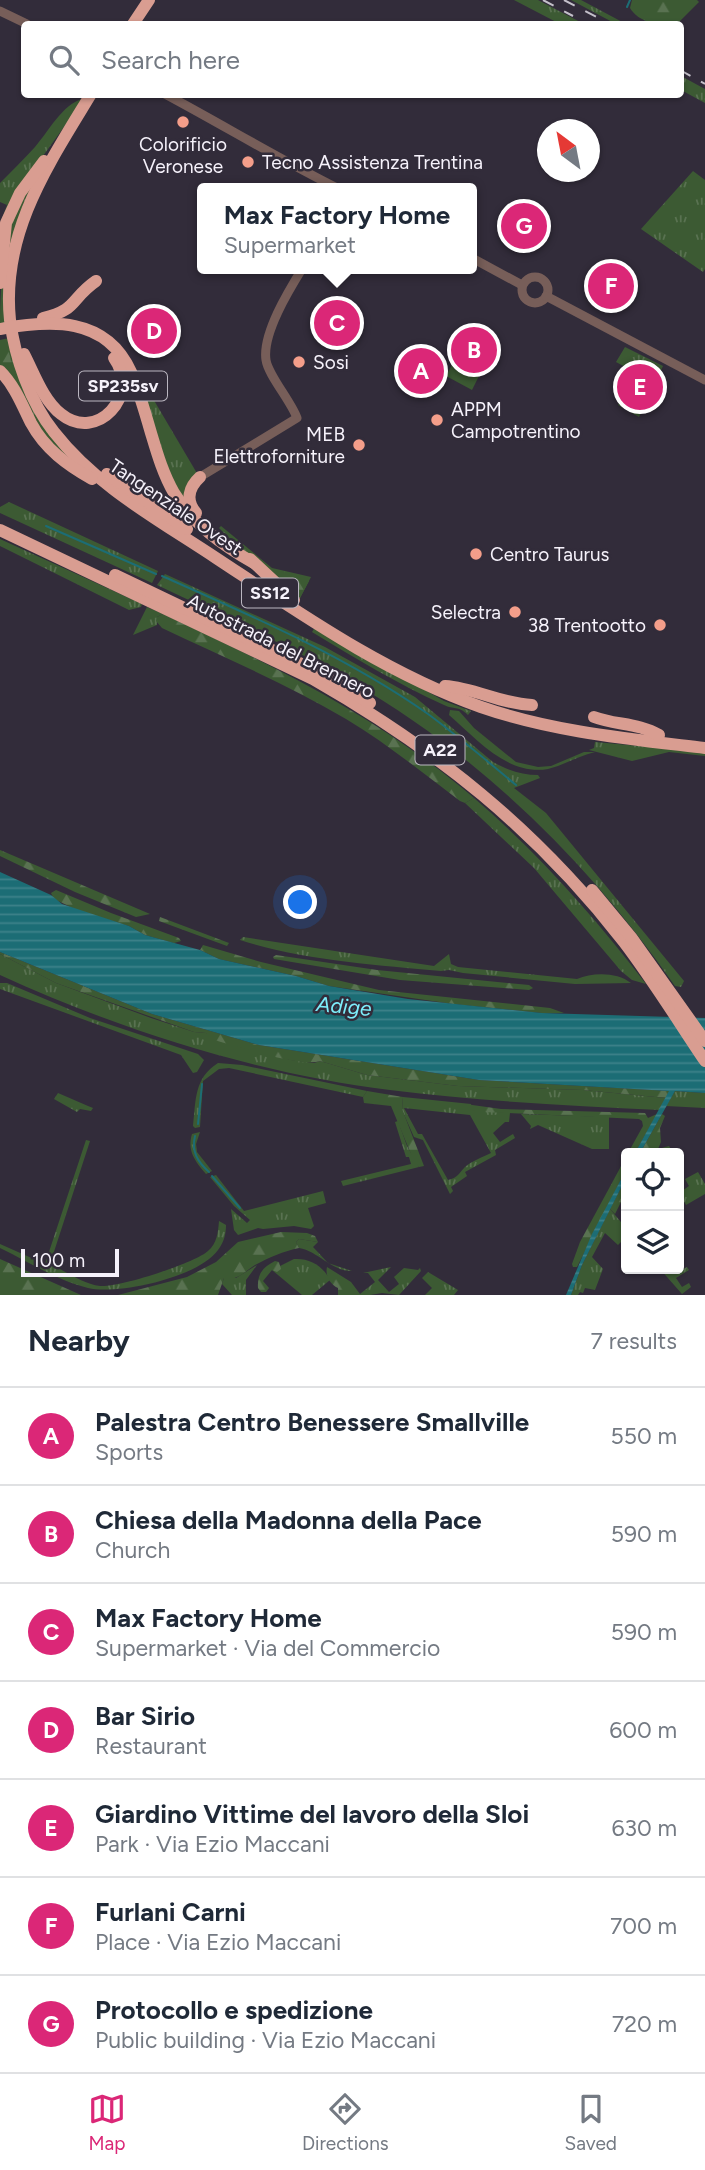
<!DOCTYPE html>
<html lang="en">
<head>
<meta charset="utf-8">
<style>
  body { margin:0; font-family:Figtree,sans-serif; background:#f2f2f3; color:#1f2937 }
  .controls { position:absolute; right:21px; bottom:21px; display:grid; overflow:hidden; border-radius:7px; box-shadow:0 2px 5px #0004 }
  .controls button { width:63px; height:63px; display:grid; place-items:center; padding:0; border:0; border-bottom:2px solid #e0e1e3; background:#fff; color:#1f2937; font:35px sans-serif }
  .compass { position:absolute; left:537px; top:119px; width:63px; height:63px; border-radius:50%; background:#fff; box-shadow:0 2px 5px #0004; rotate:328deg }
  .scale { position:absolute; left:21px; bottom:18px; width:98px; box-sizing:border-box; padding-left:7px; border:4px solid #f6f2fb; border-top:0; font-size:19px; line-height:24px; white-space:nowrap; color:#f6f2fb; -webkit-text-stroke:5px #322c3a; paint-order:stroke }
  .you { position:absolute; left:301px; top:903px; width:24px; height:24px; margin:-18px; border:5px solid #fff; border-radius:50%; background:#1a73e8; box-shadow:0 0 0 10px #1a73e833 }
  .badge { display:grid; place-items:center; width:46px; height:46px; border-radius:50%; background:#db2777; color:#fff; font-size:23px; font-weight:700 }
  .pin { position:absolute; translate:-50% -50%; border:4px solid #fff; box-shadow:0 2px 7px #0006 }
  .popup { position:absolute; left:197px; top:183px; width:280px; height:91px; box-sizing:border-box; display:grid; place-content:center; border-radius:7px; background:#fff; filter:drop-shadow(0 2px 5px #0005); font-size:23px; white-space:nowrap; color:#747a83 }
  .popup b { font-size:26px; color:#1f2937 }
  .popup::after { content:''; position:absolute; left:50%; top:100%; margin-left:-14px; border:14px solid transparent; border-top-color:#fff }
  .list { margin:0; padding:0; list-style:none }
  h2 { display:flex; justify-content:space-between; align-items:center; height:91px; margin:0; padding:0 28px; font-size:30px }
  h2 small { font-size:23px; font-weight:400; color:#747a83 }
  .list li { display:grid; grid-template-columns:46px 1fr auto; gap:21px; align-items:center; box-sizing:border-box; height:98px; padding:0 28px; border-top:2px solid #e0e1e3 }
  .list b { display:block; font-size:26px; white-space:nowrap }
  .list p { margin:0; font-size:23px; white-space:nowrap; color:#747a83 }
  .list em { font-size:23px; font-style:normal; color:#747a83 }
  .icon { flex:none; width:38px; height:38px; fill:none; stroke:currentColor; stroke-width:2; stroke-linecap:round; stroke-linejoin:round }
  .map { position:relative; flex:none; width:705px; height:1295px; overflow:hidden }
  .search { position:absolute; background:#fff; box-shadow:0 2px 5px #0004; left:21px; right:21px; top:21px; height:77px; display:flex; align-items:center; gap:18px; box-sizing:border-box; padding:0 24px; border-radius:7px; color:#747a83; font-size:26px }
  .sheet { height:777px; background:#fff }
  nav { display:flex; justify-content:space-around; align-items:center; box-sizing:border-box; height:98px; border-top:2px solid #e0e1e3; background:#fff; font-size:19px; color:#747a83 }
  nav a { display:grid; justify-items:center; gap:4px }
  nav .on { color:#db2777 }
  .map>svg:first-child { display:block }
</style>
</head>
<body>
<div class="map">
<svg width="705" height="1295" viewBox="0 0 705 1295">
  <defs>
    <pattern id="grass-tufts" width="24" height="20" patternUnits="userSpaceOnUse" patternTransform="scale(1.75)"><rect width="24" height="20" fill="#3c5a33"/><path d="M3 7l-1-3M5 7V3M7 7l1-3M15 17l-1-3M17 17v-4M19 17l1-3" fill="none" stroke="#597251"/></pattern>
    <pattern id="forest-firs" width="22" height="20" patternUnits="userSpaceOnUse" patternTransform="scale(1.75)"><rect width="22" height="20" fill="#3c5a33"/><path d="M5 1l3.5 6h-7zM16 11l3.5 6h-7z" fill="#597251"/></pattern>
    <pattern id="water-rules" width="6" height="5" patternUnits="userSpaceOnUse" patternTransform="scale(1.75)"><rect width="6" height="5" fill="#1c6d75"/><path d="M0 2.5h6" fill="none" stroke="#3e828a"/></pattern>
  </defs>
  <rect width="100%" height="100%" fill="#322c3a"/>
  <g fill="url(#grass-tufts)" fill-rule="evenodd">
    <path d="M 514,0 L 538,0 L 584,24 L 560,24 Z"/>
    <path d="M 571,0 L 581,0 L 626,24 L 616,24 Z"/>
    <path d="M 681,76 L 705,89 L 705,103 L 681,90 Z"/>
    <path d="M 82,99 L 74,113 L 17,192 L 0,224 L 7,205 L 0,202 L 0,183 C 12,171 24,159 35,147 C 48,132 63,104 82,99 Z"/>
    <path d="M 693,171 L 705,180 L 705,269 L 703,272 L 641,229 Z"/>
    <path d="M 36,178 L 24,203 L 7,323 L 0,325 C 0,288 3,246 15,210 C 19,199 29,188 36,178 Z"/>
    <path d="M 9,338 L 13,356 L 74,460 L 53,447 L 0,366 L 0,340 Z"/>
    <path d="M 625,347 L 663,366 L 639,417 L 618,405 L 637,368 L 632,365 L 629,369 L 616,362 Z"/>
    <path d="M 129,358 L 198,475 L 186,499 L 177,493 Z"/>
    <path d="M 9,502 L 158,571 L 152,583 L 0,513 L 0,507 Z"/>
    <path d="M 221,526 L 272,568 L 311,577 L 300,598 L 229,538 L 219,528 Z"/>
    <path d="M 0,539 L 142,604 L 141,607 L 129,610 L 0,546 Z"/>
    <path d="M 165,574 L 325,647 L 415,697 L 493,762 C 507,770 522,775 538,775 L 540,778 L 514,788 L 546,813 L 684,981 L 681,987 L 675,986 C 590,864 482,757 352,682 C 289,646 223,616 157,585 Z"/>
    <path d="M 147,607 L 163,614 L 157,617 L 157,625 L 133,635 Z"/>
    <path d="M 315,627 L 444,701 L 471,711 L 468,715 C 458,705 454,710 444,705 C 398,684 355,658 312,632 Z"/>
    <path d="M 450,710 L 459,711 L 474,728 L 516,762 L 538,767 L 551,766 L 584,752 L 595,752 C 578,756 564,765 548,769 C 507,776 476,738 449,715 Z"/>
    <path d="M 595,742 L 705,752 L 705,756 L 669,752 L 632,761 L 589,750 L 594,748 Z"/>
    <path d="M 474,798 C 539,854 594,916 646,984 L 632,980 L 621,971 L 534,868 L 465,803 Z"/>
    <path d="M 243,937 L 434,966 L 449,954 L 451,964 L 458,967 L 577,979 C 593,972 617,972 631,983 L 575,984 L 463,973 L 449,970 L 441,971 C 376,965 302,960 240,940 Z"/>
    <path d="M 0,954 L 56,983 L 151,1018 L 194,1032 L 206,1033 L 240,1047 L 291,1060 L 314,1063 L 320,1061 L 367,1075 L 458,1086 L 583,1090 L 666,1098 L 660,1110 C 570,1106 480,1101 390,1090 C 256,1073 123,1031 0,975 Z"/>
    <path d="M 0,983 L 7,983 L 90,1018 L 198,1054 L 204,1060 L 197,1072 L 193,1073 L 181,1055 L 0,989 Z"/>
    <path d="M 218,1063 L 242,1065 L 367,1091 L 363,1097 L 229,1068 L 219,1069 L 203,1081 L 200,1127 L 195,1128 L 193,1126 C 196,1100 194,1078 218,1063 Z"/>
    <path d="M 675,1091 L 705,1093 L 705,1108 L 666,1106 Z"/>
    <path d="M 58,1093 L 88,1106 L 93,1108 L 91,1111 L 80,1109 L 77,1112 L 54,1099 Z"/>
    <path d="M 403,1097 L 471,1104 L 472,1110 L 510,1113 L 509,1122 L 505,1122 L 493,1133 L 500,1142 L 513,1134 L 515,1138 L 495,1150 L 496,1155 L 465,1172 L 467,1176 L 451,1187 L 453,1191 L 450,1194 L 423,1140 L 414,1137 L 402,1110 ZM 404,1108 L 470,1115 L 491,1153 C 483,1157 472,1161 465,1167 C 459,1173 458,1178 448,1180 L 422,1134 L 418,1134 Z"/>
    <path d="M 521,1114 L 609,1117 L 609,1149 L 592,1149 L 538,1125 L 530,1129 L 531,1126 Z"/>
    <path d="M 398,1121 L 407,1146 L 419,1167 L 343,1186 L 341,1181 L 411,1164 L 409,1157 L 406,1157 L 395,1122 Z"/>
    <path d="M 200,1132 L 196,1144 L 197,1152 L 212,1171 L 206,1174 C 195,1161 187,1151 192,1134 Z"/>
    <path d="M 86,1140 L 90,1141 L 50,1264 C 65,1271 83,1284 100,1286 C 118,1288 195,1263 208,1251 C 217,1243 218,1233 219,1221 L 226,1225 C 226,1234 224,1242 218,1250 C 199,1277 119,1295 88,1288 C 56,1280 29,1262 0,1248 L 0,1244 L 45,1264 Z"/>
    <path d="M 698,1172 L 705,1184 L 705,1194 L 686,1205 L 679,1193 L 689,1186 L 685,1179 Z"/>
    <path d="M 216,1175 L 244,1211 L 323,1191 L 326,1203 L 308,1208 L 314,1226 L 311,1229 L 294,1226 L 263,1229 L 258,1228 L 238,1235 L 234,1230 L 231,1209 L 247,1223 L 250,1220 L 234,1206 L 210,1177 Z"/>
    <path d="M 610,1209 L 626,1228 L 626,1237 L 618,1245 L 605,1233 L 592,1257 L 603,1269 L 595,1290 L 585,1288 L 583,1293 L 580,1292 L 578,1295 L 571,1295 L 582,1265 Z"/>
    <path d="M 299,1239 L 318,1242 L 313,1247 L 328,1263 L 352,1271 C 331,1271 318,1251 299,1248 L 296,1242 Z"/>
    <path d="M 294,1259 C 310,1258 323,1266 330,1280 L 312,1295 L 302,1295 L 272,1270 Z"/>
    <path d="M 257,1265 L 246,1280 L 246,1295 L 232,1295 L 222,1284 L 224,1278 L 236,1278 Z"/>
    <path d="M 680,1265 L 683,1269 L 687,1267 L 689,1270 L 676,1278 L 682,1287 L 689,1283 L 691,1287 L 682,1294 L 660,1269 L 665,1269 L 669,1273 L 679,1269 Z"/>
    <path d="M 391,1267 L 378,1280 L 389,1292 L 399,1284 L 394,1277 L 404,1268 L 418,1270 L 420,1268 L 421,1271 L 399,1295 L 382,1293 L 370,1295 L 370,1293 L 365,1290 L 375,1282 L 368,1273 L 363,1273 Z"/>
    <path d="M 428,1272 L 458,1290 L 454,1295 L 425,1295 L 432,1288 L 422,1278 Z"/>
  </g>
  <g fill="url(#forest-firs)">
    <path d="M 632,0 L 697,0 L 699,2 L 677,24 C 660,25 640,24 630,8 Z"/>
    <path d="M 6,340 L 13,369 L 11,370 L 0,362 L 0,342 Z"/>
    <path d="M 284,571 L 309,581 L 300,598 L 295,589 L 295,584 L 286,585 L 284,583 Z"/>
    <path d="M 163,614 C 276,667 378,716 474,798 L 465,803 L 460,801 C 423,773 386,743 346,719 C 287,684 223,657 162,628 L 156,621 L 157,617 Z"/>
    <path d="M 0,850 L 150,914 L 136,917 L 75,892 L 0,856 Z"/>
    <path d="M 56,890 L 111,913 L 179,938 L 181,941 L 174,943 L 145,935 L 129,926 L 79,911 L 54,899 L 51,893 Z"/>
    <path d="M 160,917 L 229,943 L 227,946 L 159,921 Z"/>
    <path d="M 203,945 L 261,962 L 379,990 L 550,1008 L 564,1013 L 542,1013 L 453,1004 L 329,986 L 296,976 L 219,959 L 200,950 Z"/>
    <path d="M 0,952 L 152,1014 L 259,1045 L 479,1080 L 670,1091 L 666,1098 L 583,1090 L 458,1086 L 367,1075 L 320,1061 C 302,1068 233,1045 211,1039 L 206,1033 L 194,1032 L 56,983 L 0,954 Z"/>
    <path d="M 276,955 L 377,970 L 529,985 L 533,988 L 529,990 L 400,980 L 274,959 L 273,957 Z"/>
    <path d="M 367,1091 L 403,1097 L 402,1109 L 424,1166 L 419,1167 L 414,1161 L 391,1106 L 364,1103 L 363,1097 Z"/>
    <path d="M 465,1104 L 501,1109 L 645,1113 L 648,1118 L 657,1114 L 635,1153 L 628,1153 L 643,1126 L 642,1121 L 639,1119 L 483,1112 L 467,1110 L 463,1106 Z"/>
    <path d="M 662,1114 L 665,1116 L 660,1128 L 661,1142 L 658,1149 L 669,1146 L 672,1151 L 669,1153 L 654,1153 L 650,1148 L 647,1153 L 640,1153 Z"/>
    <path d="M 626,1157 L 626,1170 L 577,1267 L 573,1267 L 572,1264 L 580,1242 Z"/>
    <path d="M 626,1178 L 626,1192 L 615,1214 L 610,1209 Z"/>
    <path d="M 281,1232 L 307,1233 L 315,1236 L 318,1242 L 299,1239 L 296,1242 L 299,1248 C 284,1251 268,1258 255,1265 C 244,1272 238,1281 224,1278 L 218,1295 L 118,1295 L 187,1277 L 216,1262 L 238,1242 Z"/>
    <path d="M 0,1259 L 81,1295 L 0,1295 Z"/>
    <path d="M 275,1261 L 279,1262 L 281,1269 L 277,1272 L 272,1270 L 263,1281 L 269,1288 L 266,1292 L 261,1292 L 258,1288 C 257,1274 263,1267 275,1261 Z"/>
    <path d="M 327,1267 L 351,1282 L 360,1294 L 365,1290 L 370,1292 L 370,1295 L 338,1295 L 338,1288 C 330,1284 325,1276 327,1267 Z"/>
  </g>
  <path fill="#3c5a33" d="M 455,359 L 481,372 L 472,390 L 446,376 Z"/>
  <g fill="url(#water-rules)">
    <path d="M 0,872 L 51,895 L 62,904 L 129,926 L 145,935 L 200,950 L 219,959 L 296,976 L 329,986 L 408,999 L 542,1013 L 705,1018 L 705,1093 L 675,1091 L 640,1153 L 635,1153 L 669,1091 L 479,1080 L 259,1045 L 152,1014 L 0,952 Z"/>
    <path d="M 626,1170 L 626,1178 L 582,1265 L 571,1295 L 566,1295 L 592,1234 Z"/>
  </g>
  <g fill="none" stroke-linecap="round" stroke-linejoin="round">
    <g stroke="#1c6d75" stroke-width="2">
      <path d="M 627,7 L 630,0"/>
      <path d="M 46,526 L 156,574"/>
      <path d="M 162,576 C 252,616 347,657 428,714 C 458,736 487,761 516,785"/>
      <path d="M 198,1124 L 202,1084"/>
      <path d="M 195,1136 C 191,1152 198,1162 209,1172"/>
      <path d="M 212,1176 L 240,1208"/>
    </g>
    <g stroke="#775e59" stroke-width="9">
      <path d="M 0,11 L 27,24"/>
      <path d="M 165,94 C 223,125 279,159 337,188"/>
      <path d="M 472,258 L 522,285"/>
      <circle cx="535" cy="290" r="13"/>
      <path d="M 546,296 L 705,380"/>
      <path d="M 200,477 L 297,418 C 291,401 268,375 266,360 C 262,334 289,290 302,269"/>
    </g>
    <g stroke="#d99d91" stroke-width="12">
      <path d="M 133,24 L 149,0"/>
      <path d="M 91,94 C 48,165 1,233 10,320 C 15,358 30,402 54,432 C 97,487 159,520 216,558 C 301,614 385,673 481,707 C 553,732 630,739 705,748"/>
      <path d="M 0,283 L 6,223 L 20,193 L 44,161"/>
      <path d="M 43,318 C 78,310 70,299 96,281"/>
      <path d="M 0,329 C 50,320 106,316 131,372 C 139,391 145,412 151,433 C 157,453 163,474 174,493 C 193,524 222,545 254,563"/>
      <path d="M 24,354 C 34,373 43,400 61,414 C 97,443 141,395 114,358"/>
      <path d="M 0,371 C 15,386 22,405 31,423 C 45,449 67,465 92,479"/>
      <path d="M 107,474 L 187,529"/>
      <path d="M 196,513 C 185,500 189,487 200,477"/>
      <path d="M 0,530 L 313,679 C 437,750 536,829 624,942 C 653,980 678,1021 705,1061"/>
      <path d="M 250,559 L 294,600"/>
      <path d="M 115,575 L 316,671 L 370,703"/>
      <path d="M 445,686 C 475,688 502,704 532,705"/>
      <path d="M 594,717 C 615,725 639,723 659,735"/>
      <path d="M 592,890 L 631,937 L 705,1041"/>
    </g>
    <g stroke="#c4c0ca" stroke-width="2" stroke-dasharray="12 12" stroke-linecap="butt">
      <path d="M 543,0 L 573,16"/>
      <path d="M 564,0 L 610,24"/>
      <path d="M 680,70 L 705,84"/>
    </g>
  </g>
  <g fill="#f49e8a" stroke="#322c3a" stroke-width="2.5">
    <circle cx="183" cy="122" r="7"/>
    <circle cx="248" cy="162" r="7"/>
    <circle cx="299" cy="362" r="7"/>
    <circle cx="437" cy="420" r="7"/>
    <circle cx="359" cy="445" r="7"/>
    <circle cx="476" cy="554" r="7"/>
    <circle cx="515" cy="612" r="7"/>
    <circle cx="660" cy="625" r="7"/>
  </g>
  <g text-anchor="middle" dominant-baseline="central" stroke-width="5" stroke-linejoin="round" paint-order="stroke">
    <g fill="#322c3a" stroke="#bbb7c1" stroke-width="2">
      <rect x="79" y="371.5" width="88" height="29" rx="5"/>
      <rect x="242" y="578.5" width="56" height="29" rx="5"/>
      <rect x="415.5" y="735.5" width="49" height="29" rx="5"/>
    </g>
    <g font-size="18" font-weight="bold" fill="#f6f2fb">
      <text x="123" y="386">SP235sv</text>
      <text x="270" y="593">SS12</text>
      <text x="440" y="750">A22</text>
    </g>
    <g font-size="19" fill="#f6f2fb" stroke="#322c3a" text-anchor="start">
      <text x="183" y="144" text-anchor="middle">Colorificio<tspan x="183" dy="22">Veronese</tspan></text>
      <text x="262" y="162">Tecno Assistenza Trentina</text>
      <text x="313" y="362">Sosi</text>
      <text x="451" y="409">APPM<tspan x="451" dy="22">Campotrentino</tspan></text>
      <text x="345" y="434" text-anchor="end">MEB<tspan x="345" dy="22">Elettroforniture</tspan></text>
      <text x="490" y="554">Centro Taurus</text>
      <text x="501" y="612" text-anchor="end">Selectra</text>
      <text x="646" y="625" text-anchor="end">38 Trentootto</text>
    </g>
    <g font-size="19" fill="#f6f2fb" stroke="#322c3a">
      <text transform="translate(176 507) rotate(34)">Tangenziale Ovest</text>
      <text transform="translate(281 646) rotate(27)">Autostrada del Brennero</text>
    </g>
    <g font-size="21" font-style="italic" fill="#7deefb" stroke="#322c3a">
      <text transform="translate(344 1006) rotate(5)">Adige</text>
    </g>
  </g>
</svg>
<div class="controls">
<button><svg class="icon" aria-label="locate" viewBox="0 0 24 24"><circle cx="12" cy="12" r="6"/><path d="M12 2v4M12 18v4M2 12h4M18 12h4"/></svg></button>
<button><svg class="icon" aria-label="layers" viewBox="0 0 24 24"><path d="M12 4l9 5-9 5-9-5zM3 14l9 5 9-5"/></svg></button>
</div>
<svg class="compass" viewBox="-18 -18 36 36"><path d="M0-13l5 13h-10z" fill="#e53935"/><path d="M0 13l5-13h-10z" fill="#747a83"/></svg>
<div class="scale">100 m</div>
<div class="you"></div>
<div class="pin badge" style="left:421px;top:371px">A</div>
<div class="pin badge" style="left:474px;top:350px">B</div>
<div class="pin badge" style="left:337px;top:323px">C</div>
<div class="popup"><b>Max Factory Home</b>Supermarket</div>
<div class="pin badge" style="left:154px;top:331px">D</div>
<div class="pin badge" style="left:640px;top:387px">E</div>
<div class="pin badge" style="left:611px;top:286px">F</div>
<div class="pin badge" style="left:524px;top:226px">G</div>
<div class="search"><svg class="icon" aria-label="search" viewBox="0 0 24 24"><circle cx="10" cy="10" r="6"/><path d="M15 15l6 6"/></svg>Search here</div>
</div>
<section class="sheet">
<h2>Nearby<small>7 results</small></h2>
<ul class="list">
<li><span class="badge">A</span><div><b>Palestra Centro Benessere Smallville</b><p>Sports</p></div><em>550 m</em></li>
<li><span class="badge">B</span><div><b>Chiesa della Madonna della Pace</b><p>Church</p></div><em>590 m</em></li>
<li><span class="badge">C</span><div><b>Max Factory Home</b><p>Supermarket · Via del Commercio</p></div><em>590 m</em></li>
<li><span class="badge">D</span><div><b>Bar Sirio</b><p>Restaurant</p></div><em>600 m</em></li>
<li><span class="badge">E</span><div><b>Giardino Vittime del lavoro della Sloi</b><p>Park · Via Ezio Maccani</p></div><em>630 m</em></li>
<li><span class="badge">F</span><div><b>Furlani Carni</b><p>Place · Via Ezio Maccani</p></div><em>700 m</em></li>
<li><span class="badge">G</span><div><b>Protocollo e spedizione</b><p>Public building · Via Ezio Maccani</p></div><em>720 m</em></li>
</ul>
</section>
<nav>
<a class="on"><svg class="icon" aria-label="map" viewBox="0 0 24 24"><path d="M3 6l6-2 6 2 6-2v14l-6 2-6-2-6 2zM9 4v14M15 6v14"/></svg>Map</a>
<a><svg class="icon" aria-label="directions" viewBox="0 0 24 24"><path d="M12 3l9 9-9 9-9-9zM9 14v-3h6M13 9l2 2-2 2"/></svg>Directions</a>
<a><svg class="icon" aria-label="saved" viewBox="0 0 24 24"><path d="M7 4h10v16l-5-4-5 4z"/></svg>Saved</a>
</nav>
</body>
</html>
